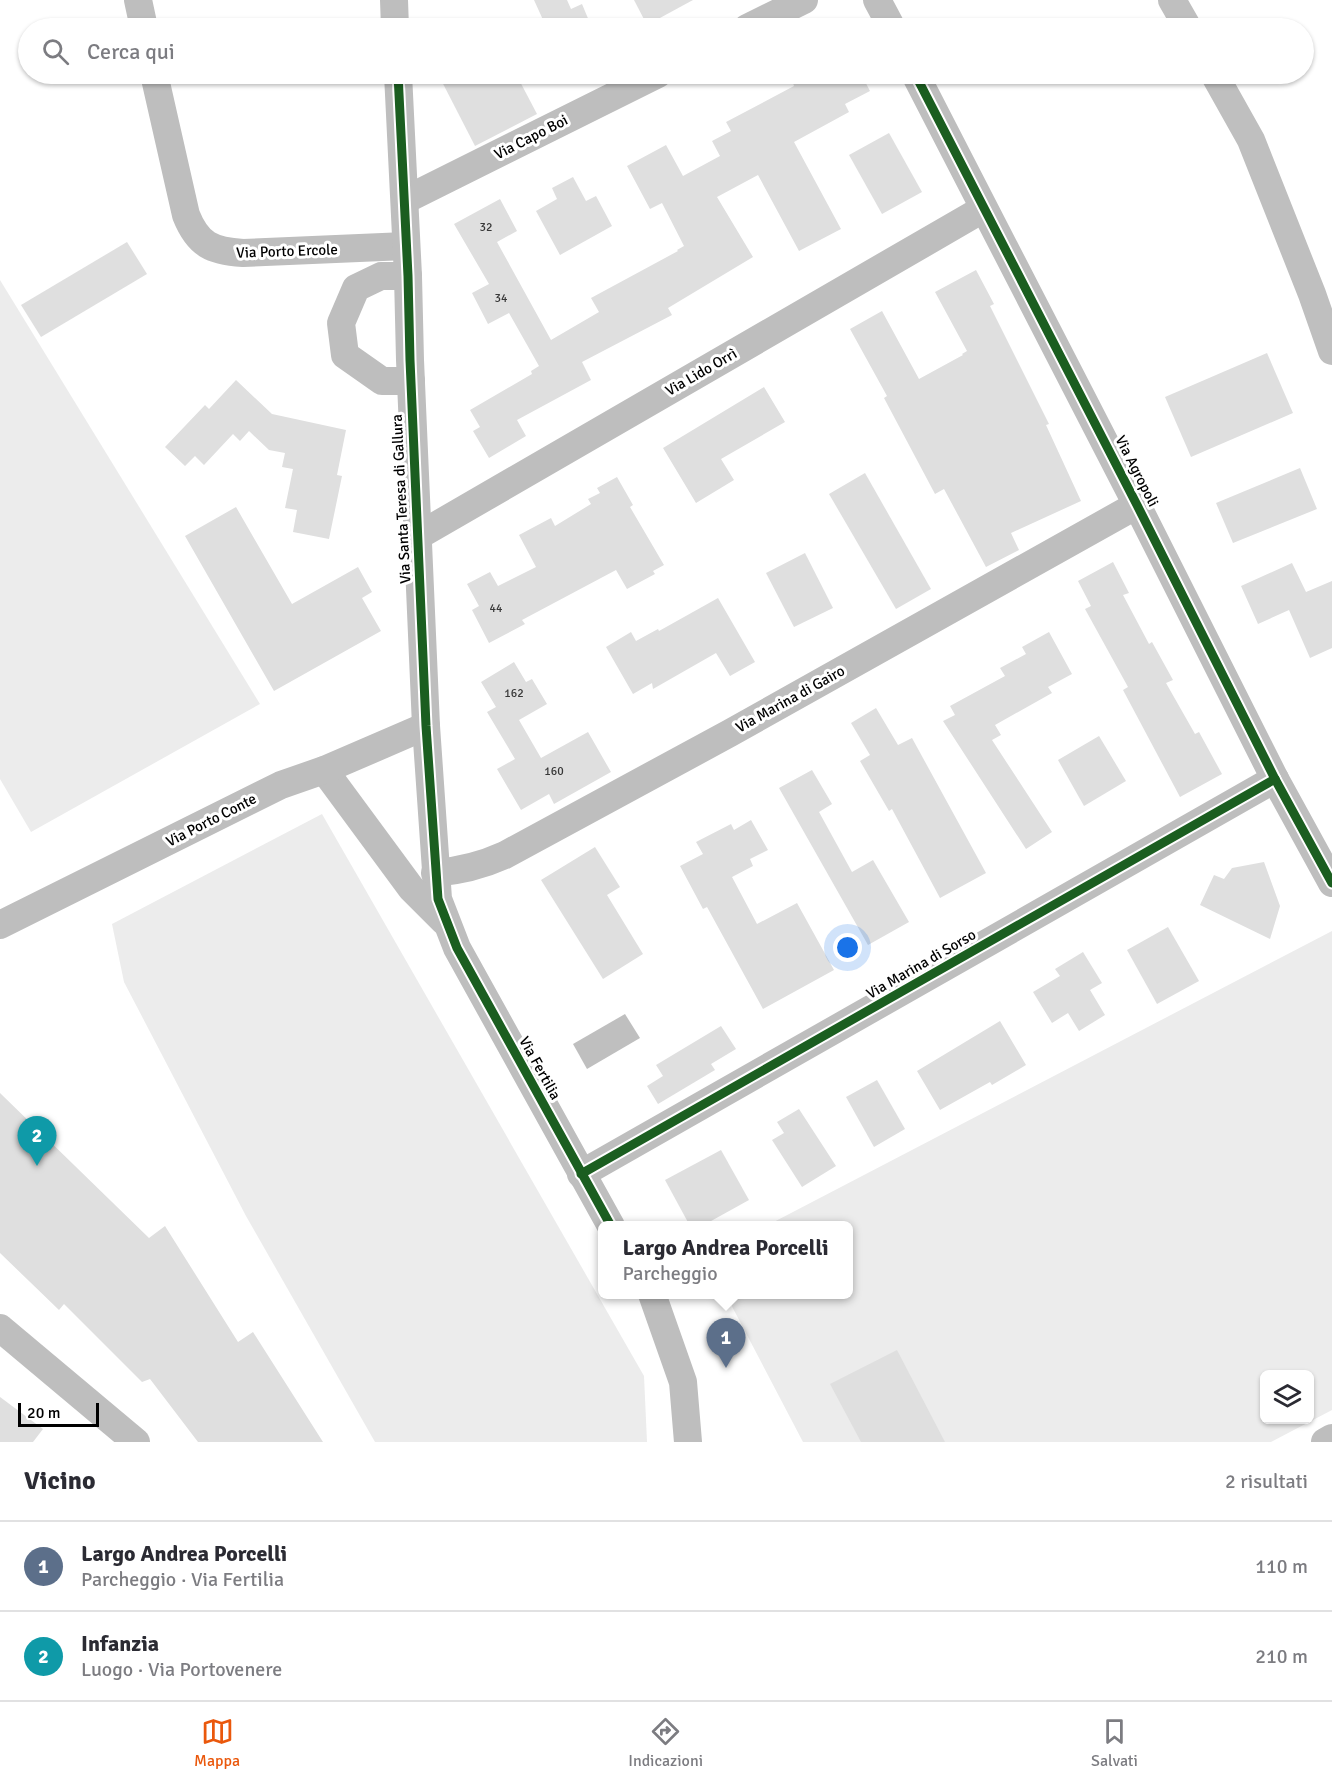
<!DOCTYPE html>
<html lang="it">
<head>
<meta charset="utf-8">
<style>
  body { margin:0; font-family:Signika,sans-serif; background:#f7f7f7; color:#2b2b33 }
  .controls { position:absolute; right:18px; bottom:18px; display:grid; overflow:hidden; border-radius:9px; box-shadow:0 2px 4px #0004 }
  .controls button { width:54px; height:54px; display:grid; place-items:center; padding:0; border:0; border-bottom:2px solid #e1e1e2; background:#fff; color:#2b2b33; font:30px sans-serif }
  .scale { position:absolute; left:18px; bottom:15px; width:81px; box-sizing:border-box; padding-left:6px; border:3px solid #000; border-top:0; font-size:16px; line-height:21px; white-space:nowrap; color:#000; -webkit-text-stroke:4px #fff; paint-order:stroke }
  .you { position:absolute; left:848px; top:948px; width:21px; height:21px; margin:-15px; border:4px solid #fff; border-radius:50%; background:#1a73e8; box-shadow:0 0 0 9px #1a73e833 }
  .badge { display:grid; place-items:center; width:39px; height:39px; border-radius:50%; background:#ea580c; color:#fff; font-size:20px; font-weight:700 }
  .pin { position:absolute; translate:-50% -50px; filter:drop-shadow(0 2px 3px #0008) }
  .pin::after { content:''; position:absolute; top:32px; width:21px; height:18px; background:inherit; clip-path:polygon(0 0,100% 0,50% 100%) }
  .popup { position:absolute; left:598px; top:1221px; width:255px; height:78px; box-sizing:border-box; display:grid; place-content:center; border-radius:9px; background:#fff; filter:drop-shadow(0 2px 4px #0005); font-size:20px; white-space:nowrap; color:#7c7c81 }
  .popup b { font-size:22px; color:#2b2b33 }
  .popup::after { content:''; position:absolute; left:50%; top:100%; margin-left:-12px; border:12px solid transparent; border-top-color:#fff }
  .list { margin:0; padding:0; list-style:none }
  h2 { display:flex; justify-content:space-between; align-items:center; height:78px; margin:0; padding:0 24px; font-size:26px }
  h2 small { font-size:20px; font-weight:400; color:#7c7c81 }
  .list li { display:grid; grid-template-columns:39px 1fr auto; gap:18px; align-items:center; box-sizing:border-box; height:90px; padding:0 24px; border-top:2px solid #e1e1e2 }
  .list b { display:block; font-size:22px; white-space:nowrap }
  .list p { margin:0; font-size:20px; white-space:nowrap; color:#7c7c81 }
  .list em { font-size:20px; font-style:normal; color:#7c7c81 }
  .icon { flex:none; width:33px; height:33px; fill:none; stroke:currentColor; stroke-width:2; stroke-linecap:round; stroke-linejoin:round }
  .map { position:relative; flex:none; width:1332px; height:1442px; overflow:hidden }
  .search { position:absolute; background:#fff; box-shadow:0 2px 4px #0004; left:18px; right:18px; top:18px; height:66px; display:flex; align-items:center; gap:15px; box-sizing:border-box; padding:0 21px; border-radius:33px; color:#7c7c81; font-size:22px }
  .sheet { height:258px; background:#fff }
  nav { display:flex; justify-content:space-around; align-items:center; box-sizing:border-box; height:84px; border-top:2px solid #e1e1e2; background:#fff; font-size:16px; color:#7c7c81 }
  nav a { display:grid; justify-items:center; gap:3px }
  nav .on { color:#ea580c }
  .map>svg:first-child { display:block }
</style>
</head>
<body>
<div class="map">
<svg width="1332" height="1442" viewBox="0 0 1332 1442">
  <rect width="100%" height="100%" fill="#fff"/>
  <g fill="#ececec" fill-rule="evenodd">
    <path d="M 0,280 L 260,704 L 31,832 L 0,779 Z"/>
    <path d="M 322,814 L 644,1376 L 647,1442 L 375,1442 L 246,1216 L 124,982 L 112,924 Z"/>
    <path d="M 1332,931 L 1332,1410 L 1271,1442 L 803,1442 L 726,1295 L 849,1294 L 849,1226 L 768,1225 ZM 1264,1374 L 1310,1374 L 1310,1420 L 1264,1420 Z"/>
  </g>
  <path fill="#bfbfbf" d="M 625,1014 L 640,1038 L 587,1069 L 573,1044 Z"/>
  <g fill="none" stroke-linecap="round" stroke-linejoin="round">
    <g stroke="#bfbfbf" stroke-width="28">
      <path d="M 1172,0 L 1188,28"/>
      <path d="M 1214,74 L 1251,140 L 1312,294 L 1332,351"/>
    </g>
  </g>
  <g fill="#dfdfdf">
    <path d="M 534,0 L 567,0 L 571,9 L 582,4 L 592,28 L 529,28 L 544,22 Z"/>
    <path d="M 634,0 L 693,0 L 647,25 Z"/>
    <path d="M 438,74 L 516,74 L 537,114 L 475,146 Z"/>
    <path d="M 811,74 L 861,74 L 870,91 L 845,104 L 849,112 L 794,142 L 841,229 L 799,251 L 758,175 L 717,197 L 753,257 L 668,308 L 672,315 L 582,362 L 591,380 L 517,420 L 526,436 L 489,458 L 473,431 L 480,427 L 470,410 L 532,374 L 531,371 L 539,366 L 509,313 L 488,324 L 472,293 L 489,284 L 454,224 L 500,199 L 517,231 L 497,242 L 551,340 L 599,312 L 591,298 L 678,251 L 677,250 L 684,246 L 662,203 L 650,209 L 627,166 L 666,145 L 683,176 L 720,156 L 712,141 L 731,131 L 726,122 L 794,86 L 793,83 Z"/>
    <path d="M 889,133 L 922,192 L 882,214 L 849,155 Z"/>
    <path d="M 573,177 L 586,201 L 596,196 L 612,226 L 560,255 L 536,211 L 557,199 L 552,188 Z"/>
    <path d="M 127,242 L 147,274 L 41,337 L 21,305 Z"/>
    <path d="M 976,270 L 994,304 L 990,306 L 1049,424 L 1046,425 L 1081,501 L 1011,533 L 1019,550 L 986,567 L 944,489 L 935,494 L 884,398 L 887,396 L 850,329 L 882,311 L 919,379 L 963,355 L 962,354 L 967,351 L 935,292 Z"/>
    <path d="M 1267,353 L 1293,413 L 1191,457 L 1165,397 Z"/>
    <path d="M 236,380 L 272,414 L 346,430 L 337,475 L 342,476 L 329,539 L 293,532 L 297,510 L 285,508 L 293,469 L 282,467 L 285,453 L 269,450 L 249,431 L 240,441 L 233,434 L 204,465 L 195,456 L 185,466 L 165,447 L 205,405 L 209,409 Z"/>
    <path d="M 764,387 L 785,422 L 721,459 L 734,480 L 696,503 L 663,448 Z"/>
    <path d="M 1300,468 L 1317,509 L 1233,543 L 1216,503 Z"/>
    <path d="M 865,473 L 931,589 L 896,609 L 829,494 Z"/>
    <path d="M 617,477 L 633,505 L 630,507 L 664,565 L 653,571 L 655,574 L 627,589 L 616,570 L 522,620 L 525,624 L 489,643 L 472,610 L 479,606 L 467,584 L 490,572 L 498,586 L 536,567 L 519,535 L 551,518 L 555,526 L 591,504 L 588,499 L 600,493 L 597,488 Z"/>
    <path d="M 236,507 L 292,604 L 358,567 L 372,592 L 362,598 L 381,631 L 274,691 L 185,536 Z"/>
    <path d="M 805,553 L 833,608 L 794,627 L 766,573 Z"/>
    <path d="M 1113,562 L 1129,593 L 1123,595 L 1149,644 L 1152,642 L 1173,680 L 1166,683 L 1195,734 L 1199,732 L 1222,774 L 1180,797 L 1123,690 L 1128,687 L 1085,609 L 1091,606 L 1078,581 Z"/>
    <path d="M 1292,563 L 1306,592 L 1332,581 L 1332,648 L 1310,658 L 1289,610 L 1258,624 L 1241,586 Z"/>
    <path d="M 718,598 L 755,662 L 730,676 L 716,653 L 653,689 L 652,683 L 633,694 L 606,647 L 631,632 L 636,641 L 658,629 L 659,631 Z"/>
    <path d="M 1049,632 L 1072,674 L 1048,687 L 1052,693 L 995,725 L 1001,735 L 992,740 L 1052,832 L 1026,849 L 943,721 L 955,715 L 950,706 L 1005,676 L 1000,668 L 1026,654 L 1022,647 Z"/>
    <path d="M 514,662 L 526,682 L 532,679 L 547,704 L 519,720 L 541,758 L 588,732 L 611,772 L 554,804 L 549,794 L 521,810 L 497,769 L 515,759 L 487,712 L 496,707 L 481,682 Z"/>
    <path d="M 876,708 L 898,745 L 912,738 L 986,873 L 940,898 L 892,809 L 889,811 L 860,761 L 870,755 L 851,723 Z"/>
    <path d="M 1099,736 L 1126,781 L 1084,806 L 1058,760 Z"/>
    <path d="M 812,770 L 832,804 L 819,812 L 852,872 L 873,860 L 909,922 L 868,945 L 779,788 Z"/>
    <path d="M 751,820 L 768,850 L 750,859 L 753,866 L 732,877 L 757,924 L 797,903 L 834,970 L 763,1009 L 707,907 L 703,909 L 680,866 L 703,854 L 696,842 L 731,824 L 734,830 Z"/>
    <path d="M 595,847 L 620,887 L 607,895 L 643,954 L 603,979 L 541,880 Z"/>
    <path d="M 1264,862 L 1280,906 L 1270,939 L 1200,905 L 1214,875 L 1224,879 L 1232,868 Z"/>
    <path d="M 1168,927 L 1199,981 L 1157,1004 L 1127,950 Z"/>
    <path d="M 1083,952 L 1102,983 L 1090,990 L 1105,1015 L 1079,1031 L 1068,1013 L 1052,1023 L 1033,992 L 1060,976 L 1055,969 Z"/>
    <path d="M 1000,1021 L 1026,1065 L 992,1085 L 990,1082 L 940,1110 L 917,1071 Z"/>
    <path d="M 721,1026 L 736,1049 L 711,1064 L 715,1070 L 658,1104 L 647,1086 L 663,1076 L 656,1065 Z"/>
    <path d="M 877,1080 L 905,1129 L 874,1147 L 846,1097 Z"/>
    <path d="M 0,1093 L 149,1238 L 165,1226 L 238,1342 L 253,1332 L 323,1442 L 198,1442 L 150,1379 L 142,1382 L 64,1304 L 59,1310 L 0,1253 Z"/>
    <path d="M 799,1109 L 836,1166 L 802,1187 L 772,1140 L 784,1133 L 777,1122 Z"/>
    <path d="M 721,1150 L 749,1200 L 702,1226 L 690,1226 L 665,1180 Z"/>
    <path d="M 897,1350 L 945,1442 L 861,1442 L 830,1384 Z"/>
    <path d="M 0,1397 L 43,1429 L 33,1442 L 0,1442 Z"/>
  </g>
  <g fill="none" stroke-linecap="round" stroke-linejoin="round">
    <g stroke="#bebebe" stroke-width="28">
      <path d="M 138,0 L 144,28"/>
      <path d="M 394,0 L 395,28"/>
      <path d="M 877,0 L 892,28"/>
      <path d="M 747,28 L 804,0"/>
      <path d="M 154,74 L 186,215 C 198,245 212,251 243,253 L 406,246"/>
      <path d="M 398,74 L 408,276 L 410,360 L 426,726 L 438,899 L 457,948 L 611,1226"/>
      <path d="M 915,74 L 1137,505 L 1275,779 L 1332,883"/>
      <path d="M 405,200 L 658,74"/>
      <path d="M 408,276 L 381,276 L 356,288 L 341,323 L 345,355 L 382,381 L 411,381"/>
      <path d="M 418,536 L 983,209"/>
      <path d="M 324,770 L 411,888 L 444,921"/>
      <path d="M 435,873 C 459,871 483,865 505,855 L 730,733 L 1137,505"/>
      <path d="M 0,925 L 281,785 L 324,770 L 426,726"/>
      <path d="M 581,1174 L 1275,779"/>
      <path d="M 652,1294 L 683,1382 L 688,1442"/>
      <path d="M 0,1328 L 136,1442"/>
      <path d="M 1325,1442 L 1332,1438"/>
    </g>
    <g stroke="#fff" stroke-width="13">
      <g id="cycleway">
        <path d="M 398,74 L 408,276 L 410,360 L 426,726 L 438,899 L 457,948 L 611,1226"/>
        <path d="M 915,74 L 1137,505 L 1275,779 L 1332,883"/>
        <path d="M 581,1174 L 1275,779"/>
      </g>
    </g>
    <use href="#cycleway" stroke="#1b5e20" stroke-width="9"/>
  </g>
  <g text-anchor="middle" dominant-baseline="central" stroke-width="6" stroke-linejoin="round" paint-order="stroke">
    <g font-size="12" fill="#383838">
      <text x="486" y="227">32</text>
      <text x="501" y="298">34</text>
      <text x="496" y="608">44</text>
      <text x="514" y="693">162</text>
      <text x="554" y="771">160</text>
    </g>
    <g font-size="15" fill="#000" stroke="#fff">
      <text transform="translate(531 137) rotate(-27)">Via Capo Boi</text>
      <text transform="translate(287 251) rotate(-2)">Via Porto Ercole</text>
      <text transform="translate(701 372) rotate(-30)">Via Lido Orrì</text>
      <text transform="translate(1137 471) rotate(63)">Via Agropoli</text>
      <text transform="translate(401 499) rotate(-93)">Via Santa Teresa di Gallura</text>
      <text transform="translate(790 699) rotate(-29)">Via Marina di Gairo</text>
      <text transform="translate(211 820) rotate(-27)">Via Porto Conte</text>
      <text transform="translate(921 964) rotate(-30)">Via Marina di Sorso</text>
      <text transform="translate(540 1068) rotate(61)">Via Fertilia</text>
    </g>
  </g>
</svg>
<div class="controls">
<button><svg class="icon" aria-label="layers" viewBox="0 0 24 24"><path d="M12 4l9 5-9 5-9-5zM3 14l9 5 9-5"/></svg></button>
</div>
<div class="scale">20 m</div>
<div class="you"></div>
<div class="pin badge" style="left:726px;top:1368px;background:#5c6f8a">1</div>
<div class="popup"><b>Largo Andrea Porcelli</b>Parcheggio</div>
<div class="pin badge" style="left:37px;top:1166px;background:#0f9aa8">2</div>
<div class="search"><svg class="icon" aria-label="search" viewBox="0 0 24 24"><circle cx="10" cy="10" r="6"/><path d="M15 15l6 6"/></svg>Cerca qui</div>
</div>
<section class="sheet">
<h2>Vicino<small>2 risultati</small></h2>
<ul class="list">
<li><span class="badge" style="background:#5c6f8a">1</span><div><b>Largo Andrea Porcelli</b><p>Parcheggio · Via Fertilia</p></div><em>110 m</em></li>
<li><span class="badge" style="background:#0f9aa8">2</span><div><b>Infanzia</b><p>Luogo · Via Portovenere</p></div><em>210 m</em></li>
</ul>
</section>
<nav>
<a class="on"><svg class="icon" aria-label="map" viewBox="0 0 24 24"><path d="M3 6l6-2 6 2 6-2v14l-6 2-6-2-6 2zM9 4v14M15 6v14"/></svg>Mappa</a>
<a><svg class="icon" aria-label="directions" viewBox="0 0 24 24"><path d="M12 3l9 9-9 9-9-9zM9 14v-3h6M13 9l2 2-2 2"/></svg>Indicazioni</a>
<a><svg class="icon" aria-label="saved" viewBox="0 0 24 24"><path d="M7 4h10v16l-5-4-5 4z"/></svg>Salvati</a>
</nav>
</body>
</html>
